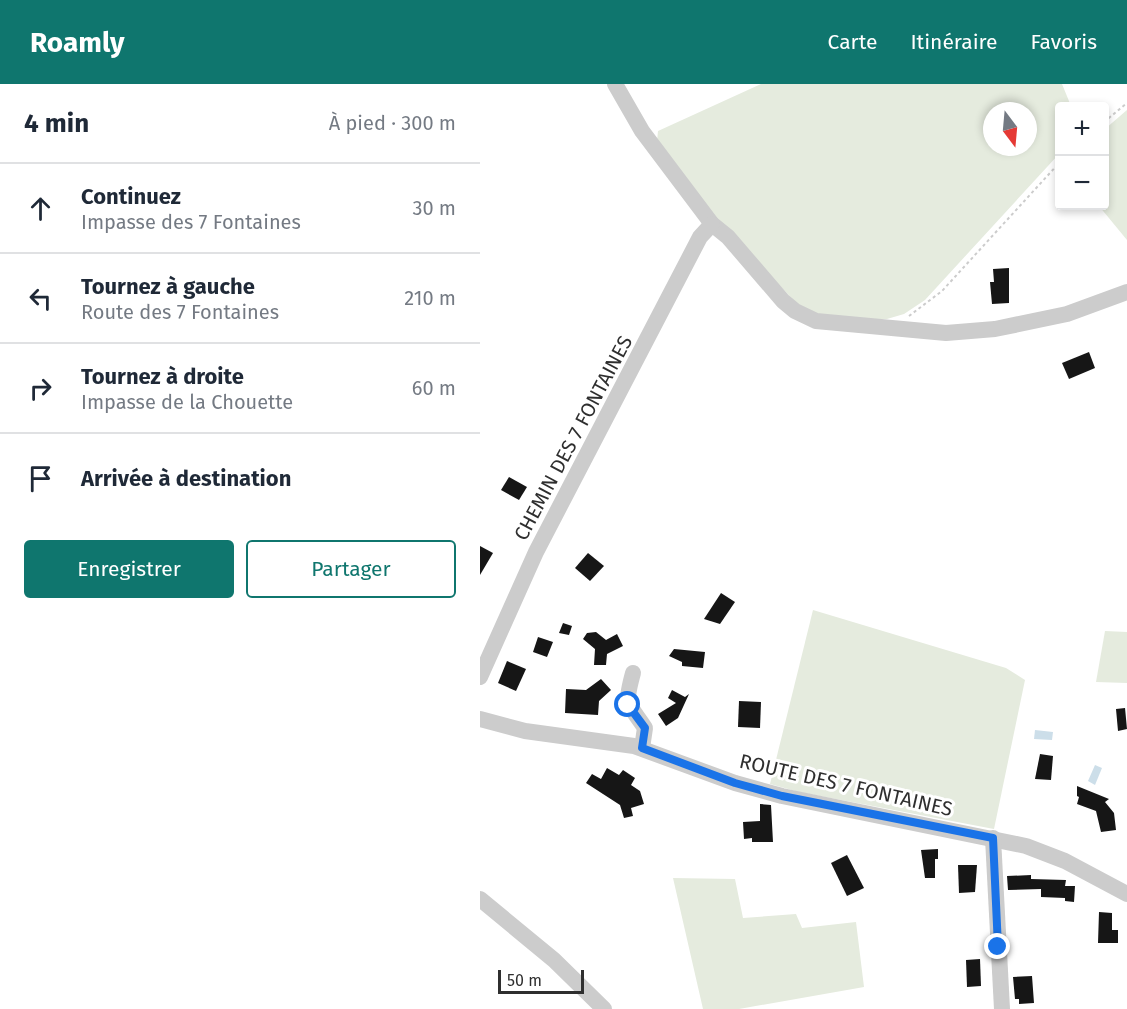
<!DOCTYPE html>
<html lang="fr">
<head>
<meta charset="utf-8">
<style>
  body { margin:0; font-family:"Fira Sans",sans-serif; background:#f2f2f3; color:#1f2937 }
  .controls { position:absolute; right:18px; top:18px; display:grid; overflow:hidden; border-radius:6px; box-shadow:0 3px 9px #0003 }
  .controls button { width:54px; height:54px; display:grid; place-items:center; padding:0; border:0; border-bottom:2px solid #e0e1e3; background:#fff; color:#1f2937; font:30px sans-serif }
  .compass { position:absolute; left:503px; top:18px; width:54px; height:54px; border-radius:50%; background:#fff; box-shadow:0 3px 9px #0003; rotate:164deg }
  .scale { position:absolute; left:18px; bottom:15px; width:86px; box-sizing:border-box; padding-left:6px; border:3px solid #2f2f2f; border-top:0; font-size:16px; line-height:21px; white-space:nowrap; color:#2f2f2f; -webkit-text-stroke:4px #fff; paint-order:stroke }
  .stop { position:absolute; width:18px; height:18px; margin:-14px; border:4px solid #1a73e8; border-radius:50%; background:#fff }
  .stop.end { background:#1a73e8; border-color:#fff; box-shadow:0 2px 6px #0008 }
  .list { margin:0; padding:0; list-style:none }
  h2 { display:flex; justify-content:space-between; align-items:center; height:78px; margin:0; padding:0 24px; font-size:26px }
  h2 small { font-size:20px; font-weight:400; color:#747a83 }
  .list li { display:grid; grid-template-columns:39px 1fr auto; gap:18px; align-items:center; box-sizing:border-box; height:90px; padding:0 24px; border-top:2px solid #e0e1e3 }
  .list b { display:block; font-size:22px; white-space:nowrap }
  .list p { margin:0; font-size:20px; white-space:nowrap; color:#747a83 }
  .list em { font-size:20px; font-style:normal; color:#747a83 }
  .actions { display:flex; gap:12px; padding:18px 24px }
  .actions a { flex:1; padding:14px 0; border:2px solid #0f766e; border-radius:6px; text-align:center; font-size:21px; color:#0f766e }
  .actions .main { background:#0f766e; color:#fff }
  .icon { flex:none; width:33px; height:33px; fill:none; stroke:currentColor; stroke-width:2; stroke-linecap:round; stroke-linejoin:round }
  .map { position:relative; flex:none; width:647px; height:925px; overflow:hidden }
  header { display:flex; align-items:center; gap:36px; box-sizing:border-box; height:84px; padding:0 30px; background:#0f766e; color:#fff }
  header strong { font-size:28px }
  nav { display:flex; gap:33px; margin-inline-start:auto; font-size:21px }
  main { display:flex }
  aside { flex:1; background:#fff }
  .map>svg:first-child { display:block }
</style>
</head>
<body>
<header>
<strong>Roamly</strong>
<nav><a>Carte</a><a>Itinéraire</a><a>Favoris</a></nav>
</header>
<main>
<aside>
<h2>4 min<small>À pied · 300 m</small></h2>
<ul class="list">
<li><svg class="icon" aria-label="ahead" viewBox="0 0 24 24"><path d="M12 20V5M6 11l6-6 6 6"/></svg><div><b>Continuez</b><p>Impasse des 7 Fontaines</p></div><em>30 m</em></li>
<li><svg class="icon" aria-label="left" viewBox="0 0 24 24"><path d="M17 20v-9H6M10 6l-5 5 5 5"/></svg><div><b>Tournez à gauche</b><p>Route des 7 Fontaines</p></div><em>210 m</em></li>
<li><svg class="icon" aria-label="right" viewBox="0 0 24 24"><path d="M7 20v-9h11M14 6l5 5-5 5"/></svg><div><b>Tournez à droite</b><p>Impasse de la Chouette</p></div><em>60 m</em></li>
<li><svg class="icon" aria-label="arrive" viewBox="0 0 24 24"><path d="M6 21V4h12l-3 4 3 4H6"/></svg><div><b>Arrivée à destination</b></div></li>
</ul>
<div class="actions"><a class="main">Enregistrer</a><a>Partager</a></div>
</aside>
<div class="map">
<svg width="647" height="925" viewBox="0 0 647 925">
  <rect width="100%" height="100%" fill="#fff"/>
  <g fill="#e5ebde" fill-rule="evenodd">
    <path d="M 281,0 L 582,0 L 591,22 L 580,22 L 579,70 L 445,216 L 424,230 L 407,235 L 350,235 L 321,224 L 239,138 L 177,57 L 178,47 ZM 512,27 L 548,27 L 548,63 L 512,63 Z"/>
    <path d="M 647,26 L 647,156 L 619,122 L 624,122 L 625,45 Z"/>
    <path d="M 333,526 L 526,584 L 545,596 L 514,745 L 319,708 L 290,700 Z"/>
    <path d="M 625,547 L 647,548 L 647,599 L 616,598 Z"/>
    <path d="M 193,794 L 255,795 L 263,834 L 316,830 L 322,844 L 376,838 L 384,903 L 259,925 L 223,925 Z"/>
  </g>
  <g fill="#ccdee9">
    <path d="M 555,646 L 573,648 L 572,656 L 554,655 Z"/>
    <path d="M 615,681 L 622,684 L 615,701 L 608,697 Z"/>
  </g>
  <g fill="#161616">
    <path d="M 529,184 L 529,219 L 512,220 L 510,198 L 514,198 L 513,185 Z"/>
    <path d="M 609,268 L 615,284 L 589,295 L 582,279 Z"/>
    <path d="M 29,393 L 47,403 L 39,416 L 21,406 Z"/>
    <path d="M 0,462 L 13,469 L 0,491 Z"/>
    <path d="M 108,469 L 124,482 L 110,497 L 95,484 Z"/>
    <path d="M 241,509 L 255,518 L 240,540 L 224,535 Z"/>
    <path d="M 83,539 L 92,542 L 89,551 L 79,549 Z"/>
    <path d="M 116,548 L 126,556 L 137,550 L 143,562 L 127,570 L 126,581 L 114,581 L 115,565 L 103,555 L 107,549 Z"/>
    <path d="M 58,553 L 73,558 L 67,573 L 53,568 Z"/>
    <path d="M 194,565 L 225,568 L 223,584 L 202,582 L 202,578 L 189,572 Z"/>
    <path d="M 27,577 L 46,585 L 36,607 L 18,599 Z"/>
    <path d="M 121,595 L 131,606 L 119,617 L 118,631 L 85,629 L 86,605 L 106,606 Z"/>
    <path d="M 192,606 L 205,613 L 209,610 L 198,634 L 186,642 L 178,630 L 196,619 L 188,614 Z"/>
    <path d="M 259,617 L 281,618 L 280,644 L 258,643 Z"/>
    <path d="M 645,624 L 647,645 L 638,647 L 636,625 Z"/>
    <path d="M 560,670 L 573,672 L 571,696 L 555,695 Z"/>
    <path d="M 127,684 L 139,691 L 143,686 L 155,694 L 151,701 L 160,707 L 164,720 L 151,724 L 153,732 L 144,734 L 140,721 L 106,699 L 112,690 L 121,695 Z"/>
    <path d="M 597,702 L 629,715 L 625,718 L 634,729 L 636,746 L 621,748 L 616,727 L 597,720 L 599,713 L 597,712 Z"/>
    <path d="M 280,720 L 291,721 L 293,758 L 272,758 L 272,754 L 264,755 L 263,738 L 280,737 Z"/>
    <path d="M 458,765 L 458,775 L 455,775 L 455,794 L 445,794 L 441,766 Z"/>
    <path d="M 367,771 L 384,804 L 367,812 L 351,779 Z"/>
    <path d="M 478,781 L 497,781 L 495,808 L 479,809 Z"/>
    <path d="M 551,791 L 551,795 L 586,796 L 585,802 L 595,802 L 594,818 L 585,817 L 585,814 L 561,813 L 561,805 L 528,806 L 527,792 Z"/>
    <path d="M 619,828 L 632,829 L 632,846 L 638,846 L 638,859 L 618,859 Z"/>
    <path d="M 500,875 L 501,902 L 487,903 L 486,876 Z"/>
    <path d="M 552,892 L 554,919 L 539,920 L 539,915 L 535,915 L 533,893 Z"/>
  </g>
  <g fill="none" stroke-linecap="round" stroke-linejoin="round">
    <g stroke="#ccc" stroke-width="2" stroke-dasharray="3 3" stroke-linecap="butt">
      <path d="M 624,38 L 647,19"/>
      <path d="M 429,232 L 462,207 L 580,78"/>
    </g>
    <g stroke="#ccc" stroke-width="16">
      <path d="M 135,0 L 162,47 L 232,140 L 248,153 L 303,217 L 315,227 L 336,237 L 466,249 L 515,245 L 587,230 L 647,208"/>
      <path d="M 153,589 C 144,622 147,617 165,644 L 162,664"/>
      <path d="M 0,593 L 56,468 L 220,153 L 232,140"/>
      <path d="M 0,635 L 45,647 L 154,662 L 255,699 L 302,712 L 546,762 L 585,777 L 647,810"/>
      <path d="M 513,754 L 522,925"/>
      <path d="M 0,815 L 74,876 L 124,925"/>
    </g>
  </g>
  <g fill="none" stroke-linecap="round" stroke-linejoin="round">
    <path stroke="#1a73e8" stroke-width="8" d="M 148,621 L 165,644 L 162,664 L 255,699 L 302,712 L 513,754 L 518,863"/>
  </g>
  <g text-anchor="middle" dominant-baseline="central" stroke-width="6" stroke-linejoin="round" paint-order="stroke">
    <g font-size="20" fill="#2f2f2f" stroke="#fff">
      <text transform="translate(93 354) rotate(-62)">CHEMIN DES 7 FONTAINES</text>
      <text transform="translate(366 701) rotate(13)">ROUTE DES 7 FONTAINES</text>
    </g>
  </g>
</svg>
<div class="controls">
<button>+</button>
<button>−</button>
</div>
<svg class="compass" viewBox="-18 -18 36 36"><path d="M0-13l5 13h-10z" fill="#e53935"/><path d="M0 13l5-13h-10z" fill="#747a83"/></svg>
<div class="scale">50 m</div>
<div class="stop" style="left:148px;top:621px"></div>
<div class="stop end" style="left:518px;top:863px"></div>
</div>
</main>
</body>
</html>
